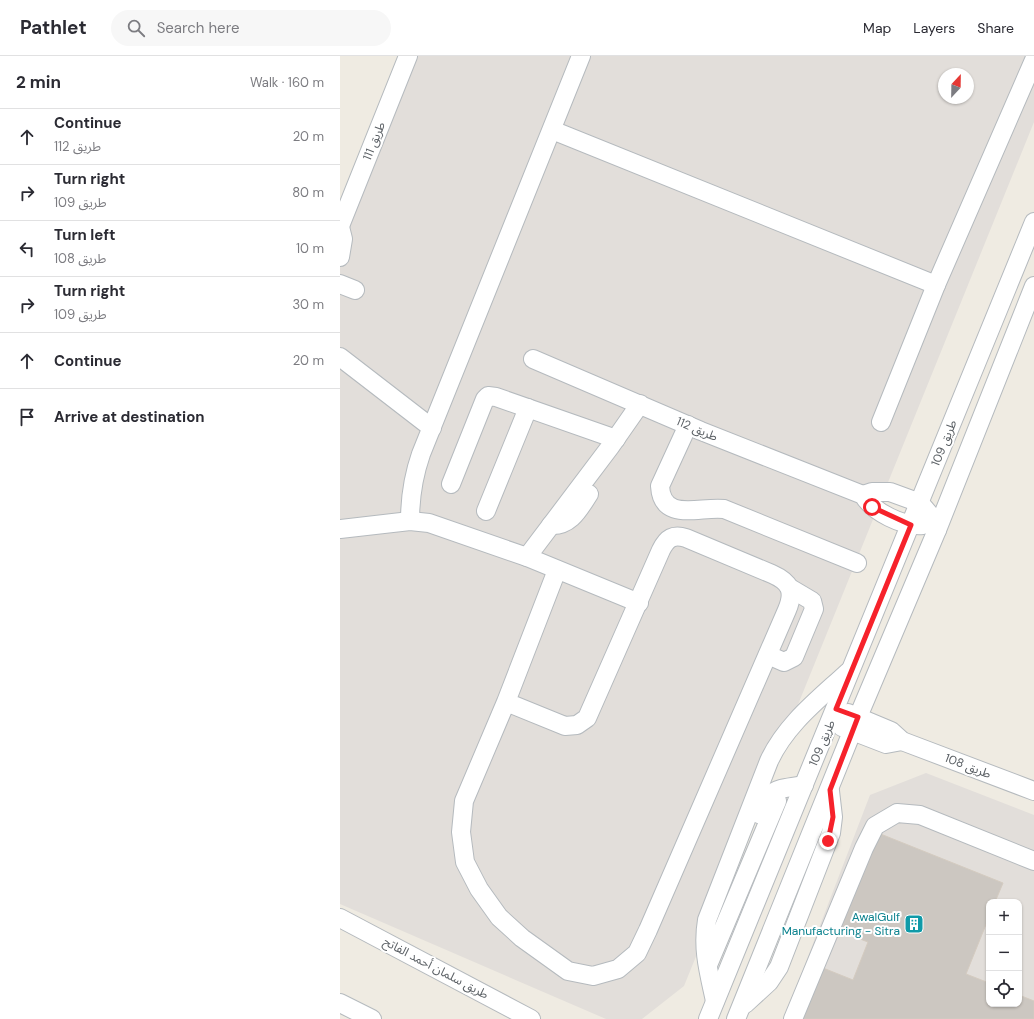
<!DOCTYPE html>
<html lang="en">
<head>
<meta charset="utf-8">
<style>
  body { margin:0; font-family:"DM Sans","Noto Sans Arabic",sans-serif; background:#f7f7f7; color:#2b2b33 }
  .controls { position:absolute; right:12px; bottom:12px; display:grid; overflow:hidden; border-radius:8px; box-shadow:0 1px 3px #0004 }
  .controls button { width:36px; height:36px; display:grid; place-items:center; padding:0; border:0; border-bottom:1px solid #e1e1e2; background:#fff; color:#2b2b33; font:20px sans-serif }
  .compass { position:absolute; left:598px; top:12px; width:36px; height:36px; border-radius:50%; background:#fff; box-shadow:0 1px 3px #0004; rotate:22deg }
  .stop { position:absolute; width:12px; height:12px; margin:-9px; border:3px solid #f6222b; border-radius:50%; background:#fff }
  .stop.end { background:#f6222b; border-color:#fff; box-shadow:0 1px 4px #0008 }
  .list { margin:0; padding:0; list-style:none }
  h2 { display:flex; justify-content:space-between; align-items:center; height:52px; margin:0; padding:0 16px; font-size:17px }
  h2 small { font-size:13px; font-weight:400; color:#7c7c81 }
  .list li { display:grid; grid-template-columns:26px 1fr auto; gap:12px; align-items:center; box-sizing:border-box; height:56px; padding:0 16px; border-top:1px solid #e1e1e2 }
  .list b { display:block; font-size:15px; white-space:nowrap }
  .list p { margin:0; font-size:13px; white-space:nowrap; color:#7c7c81 }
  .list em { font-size:13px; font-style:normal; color:#7c7c81 }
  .icon { flex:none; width:22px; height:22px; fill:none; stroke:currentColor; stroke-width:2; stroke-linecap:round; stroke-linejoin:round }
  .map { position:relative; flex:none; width:694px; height:963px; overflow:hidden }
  header { display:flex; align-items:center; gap:24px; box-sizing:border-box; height:56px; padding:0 20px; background:#fff; border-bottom:1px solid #e1e1e2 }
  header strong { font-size:19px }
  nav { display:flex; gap:22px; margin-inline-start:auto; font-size:14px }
  .search { width:280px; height:36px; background:#f7f7f7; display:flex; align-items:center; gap:10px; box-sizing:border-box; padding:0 14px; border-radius:22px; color:#7c7c81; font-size:15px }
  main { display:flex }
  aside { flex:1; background:#fff }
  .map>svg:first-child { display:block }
</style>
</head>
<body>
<header>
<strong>Pathlet</strong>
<div class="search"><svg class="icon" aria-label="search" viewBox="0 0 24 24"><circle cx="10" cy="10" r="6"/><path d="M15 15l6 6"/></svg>Search here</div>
<nav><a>Map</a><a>Layers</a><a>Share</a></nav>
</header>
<main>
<aside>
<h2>2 min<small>Walk · 160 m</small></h2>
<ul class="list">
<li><svg class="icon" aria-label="ahead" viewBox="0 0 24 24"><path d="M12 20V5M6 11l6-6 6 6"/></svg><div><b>Continue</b><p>طريق 112</p></div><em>20 m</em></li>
<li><svg class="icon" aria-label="right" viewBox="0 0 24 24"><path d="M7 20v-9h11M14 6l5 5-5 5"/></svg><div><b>Turn right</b><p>طريق 109</p></div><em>80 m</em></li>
<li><svg class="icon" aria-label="left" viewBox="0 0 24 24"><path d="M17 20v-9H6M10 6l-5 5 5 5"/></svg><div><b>Turn left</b><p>طريق 108</p></div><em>10 m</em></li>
<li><svg class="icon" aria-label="right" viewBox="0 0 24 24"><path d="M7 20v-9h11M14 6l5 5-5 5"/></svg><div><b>Turn right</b><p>طريق 109</p></div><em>30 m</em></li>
<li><svg class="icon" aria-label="ahead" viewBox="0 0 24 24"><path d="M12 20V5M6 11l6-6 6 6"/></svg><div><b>Continue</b></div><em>20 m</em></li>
<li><svg class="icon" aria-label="arrive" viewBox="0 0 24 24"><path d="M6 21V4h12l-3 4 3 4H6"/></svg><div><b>Arrive at destination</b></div></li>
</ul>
</aside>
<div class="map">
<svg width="694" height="963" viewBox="0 0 694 963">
  <rect width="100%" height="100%" fill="#efebe2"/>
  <g fill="#e2deda" fill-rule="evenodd">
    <path d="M 69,0 L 694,0 L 694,66 L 344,930 L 302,963 L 266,963 L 0,848 L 0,160 ZM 604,18 L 628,18 L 628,42 L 604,42 Z"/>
    <path d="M 586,717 L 694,759 L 694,963 L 444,963 L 530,739 ZM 649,846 L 679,846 L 679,948 L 649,948 Z"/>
  </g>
  <path fill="#ccc7c1" stroke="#d4cbc0" d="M 538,777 L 663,827 L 655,846 L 649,846 L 649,861 L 626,918 L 649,927 L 649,948 L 679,948 L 679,939 L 694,945 L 694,963 L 463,963 L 483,912 L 513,924 L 528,886 L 499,875 Z"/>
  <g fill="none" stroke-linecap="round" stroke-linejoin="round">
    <g stroke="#b5babe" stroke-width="20">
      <g id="minor">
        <path d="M 212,74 L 596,229"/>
        <path d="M 0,170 L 68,0"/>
        <path d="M 0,171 L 3,183 L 0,201"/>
        <path d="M 0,228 L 15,234"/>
        <path d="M 0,301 L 92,372"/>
        <path d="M 193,303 L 361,375 L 523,439 C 533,456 563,471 583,469"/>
        <path d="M 541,366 L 596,229 L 694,4"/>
        <path d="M 348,369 L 320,430 C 322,467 360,450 384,453 L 517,507"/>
        <path d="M 111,428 L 145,343 L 148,340 L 156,341 L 276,383"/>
        <path d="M 523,439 L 532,436 L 550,436 L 580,447 L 591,460 L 597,474"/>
        <path d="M 146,455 L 188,352"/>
        <path d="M 70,465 C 70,441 73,421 81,398 L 241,0"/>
        <path d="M 211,469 C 231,470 239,453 249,438"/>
        <path d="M 0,473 L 70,465 L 89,467 L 187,501 L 299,547"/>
        <path d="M 187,501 L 270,391 L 300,348"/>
        <path d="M 428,599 L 444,606 L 454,601 L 474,553 L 472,545 L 450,532"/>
        <path d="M 166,646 L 225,670 L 237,669 L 247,662 L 321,494 C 327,482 333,478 346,482 L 432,518 C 450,526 455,535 447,554 L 308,874 L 297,897 L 278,913 L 253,920 L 228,915 L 182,882 L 159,861 L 139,833 L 125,806 L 121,776 L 124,745 L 166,646 L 217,514"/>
        <path d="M 508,657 L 551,675 L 562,685 L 694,735"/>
        <path d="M 502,671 L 546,688 L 562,685"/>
        <path d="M 419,758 C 430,730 437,734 464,729"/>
        <path d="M 0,862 L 191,963"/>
        <path d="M 368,909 L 437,745"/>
        <path d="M 375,945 C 369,917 362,893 367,864 L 429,705 C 446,668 479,643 508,616"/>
        <path d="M 0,947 L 32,963"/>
        <path d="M 405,948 L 429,926 L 439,911 L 491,777 L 493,761 L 490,735"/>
        <path d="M 368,963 L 694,166"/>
        <path d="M 396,963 L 518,661 L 597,474 L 694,230"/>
        <path d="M 453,963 L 524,792 L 535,770 L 557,757 L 580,759 L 694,805"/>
      </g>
    </g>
    <use href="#minor" stroke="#fff" stroke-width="18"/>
  </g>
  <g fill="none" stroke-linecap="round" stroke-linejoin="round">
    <path stroke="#f6222b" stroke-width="5" d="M 488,785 L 493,761 L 490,734 L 518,661 L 496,653 L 571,469 L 532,451"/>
  </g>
  <defs>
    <g id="building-square" transform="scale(1)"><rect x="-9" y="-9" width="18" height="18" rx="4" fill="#0f9aa8" stroke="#fff"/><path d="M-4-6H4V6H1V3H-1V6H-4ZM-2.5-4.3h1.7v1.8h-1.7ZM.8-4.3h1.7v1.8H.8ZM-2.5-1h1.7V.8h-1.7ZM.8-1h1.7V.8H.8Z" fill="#fff"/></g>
  </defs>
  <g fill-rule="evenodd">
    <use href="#building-square" x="574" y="868"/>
  </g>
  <g text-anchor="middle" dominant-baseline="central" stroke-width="4" stroke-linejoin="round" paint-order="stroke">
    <g font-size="12" fill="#5b6065" stroke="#fff">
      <text transform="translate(34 85) rotate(-68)">طريق 111</text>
      <text transform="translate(357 373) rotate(23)">طريق 112</text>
      <text transform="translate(604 387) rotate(-68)">طريق 109</text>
      <text transform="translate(482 687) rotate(-67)">طريق 109</text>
      <text transform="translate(628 710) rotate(21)">طريق 108</text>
      <text transform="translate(96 912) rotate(28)">طريق سلمان أحمد الفاتح</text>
    </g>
    <g font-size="12" fill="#0d838f" stroke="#fff" text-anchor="end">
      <text x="560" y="861">AwalGulf<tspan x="560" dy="14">Manufacturing - Sitra</tspan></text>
    </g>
  </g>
</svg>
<div class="controls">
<button>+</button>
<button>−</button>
<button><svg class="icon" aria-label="locate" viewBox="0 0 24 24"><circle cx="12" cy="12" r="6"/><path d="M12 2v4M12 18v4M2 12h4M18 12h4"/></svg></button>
</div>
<svg class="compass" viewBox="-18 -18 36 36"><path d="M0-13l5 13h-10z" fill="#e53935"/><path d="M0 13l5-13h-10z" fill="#7c7c81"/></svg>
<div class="stop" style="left:532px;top:451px"></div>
<div class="stop end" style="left:488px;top:785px"></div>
</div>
</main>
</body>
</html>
